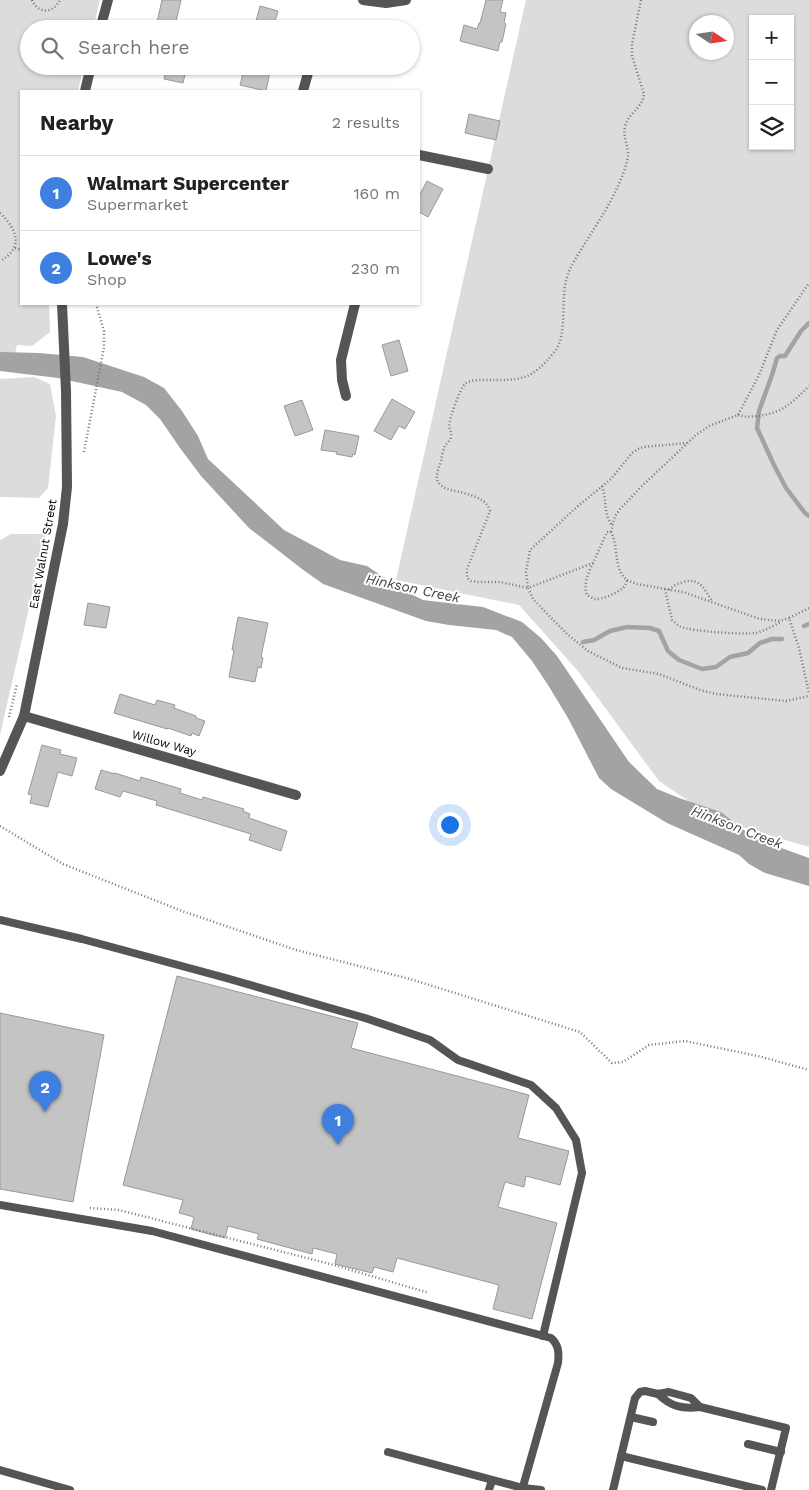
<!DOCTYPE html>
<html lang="en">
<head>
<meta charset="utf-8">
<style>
  body { margin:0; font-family:"Work Sans",sans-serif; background:#f2f2f2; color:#202124 }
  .controls { position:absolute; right:15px; top:15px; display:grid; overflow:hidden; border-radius:0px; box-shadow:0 1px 4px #0004 }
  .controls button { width:45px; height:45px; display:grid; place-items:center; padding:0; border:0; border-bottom:1px solid #e0e0e0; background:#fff; color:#202124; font:25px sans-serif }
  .compass { position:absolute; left:689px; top:15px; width:45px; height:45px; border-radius:50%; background:#fff; box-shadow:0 1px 4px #0004; rotate:102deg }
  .you { position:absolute; left:449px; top:824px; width:18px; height:18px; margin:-12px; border:4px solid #fff; border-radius:50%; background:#1a73e8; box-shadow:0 0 0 8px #1a73e833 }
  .badge { display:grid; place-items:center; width:32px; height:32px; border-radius:50%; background:#000; color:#fff; font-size:16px; font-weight:700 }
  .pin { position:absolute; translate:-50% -41px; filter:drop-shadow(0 1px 2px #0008) }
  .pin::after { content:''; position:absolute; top:26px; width:18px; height:15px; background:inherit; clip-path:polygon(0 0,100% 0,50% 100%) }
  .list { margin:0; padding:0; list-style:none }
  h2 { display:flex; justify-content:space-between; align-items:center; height:65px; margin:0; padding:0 20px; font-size:21px }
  h2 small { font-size:16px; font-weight:400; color:#757577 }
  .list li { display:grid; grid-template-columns:32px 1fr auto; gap:15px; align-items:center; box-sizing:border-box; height:75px; padding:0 20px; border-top:1px solid #e0e0e0 }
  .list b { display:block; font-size:19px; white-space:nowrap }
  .list p { margin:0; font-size:16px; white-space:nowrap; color:#757577 }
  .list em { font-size:16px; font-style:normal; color:#757577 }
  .icon { flex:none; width:28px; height:28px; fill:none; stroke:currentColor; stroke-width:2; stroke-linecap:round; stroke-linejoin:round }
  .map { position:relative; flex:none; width:809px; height:1490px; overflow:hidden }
  .search { position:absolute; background:#fff; box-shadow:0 1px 4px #0004; left:20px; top:20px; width:400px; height:55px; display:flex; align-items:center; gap:12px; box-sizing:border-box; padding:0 18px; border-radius:28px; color:#757577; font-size:19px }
  .panel { position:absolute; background:#fff; box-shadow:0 1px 4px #0004; left:20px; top:90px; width:400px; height:215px; border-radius:0px }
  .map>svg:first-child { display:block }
</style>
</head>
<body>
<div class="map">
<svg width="809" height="1490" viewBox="0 0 809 1490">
  <rect width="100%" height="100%" fill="#fff"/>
  <g fill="#dcdcdc" fill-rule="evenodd">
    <path d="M 0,0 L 100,0 L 93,29 L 29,29 L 29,66 L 84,66 L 78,91 L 21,91 L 21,304 L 49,304 L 50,332 L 32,346 L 17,345 L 11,370 L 0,371 Z"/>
    <path d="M 526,0 L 809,0 L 809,847 L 715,819 L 659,781 L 578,671 L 519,605 L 396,580 ZM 753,19 L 790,19 L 790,146 L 753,146 ZM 696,22 L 726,22 L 726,52 L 696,52 Z"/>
    <path d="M 34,377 L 50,384 L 56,416 L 48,488 L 39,498 L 0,497 L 0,379 Z"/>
    <path d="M 11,534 L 46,534 L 0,735 L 0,540 Z"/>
  </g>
  <path fill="#a3a3a3" d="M 0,352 L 39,353 L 83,357 L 144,377 L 164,388 L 182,411 L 198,436 L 208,459 L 284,530 L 340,560 L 367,566 L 401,589 L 423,600 L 483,607 L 522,622 L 541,638 L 557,656 L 629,762 L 657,789 L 679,798 L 721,812 L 754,838 L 809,858 L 809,886 L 765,873 L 749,864 L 739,855 L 667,823 L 611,789 L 599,778 L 568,718 L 548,685 L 532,661 L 512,637 L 496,630 L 449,625 L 426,621 L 323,584 L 302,569 L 249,528 L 201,476 L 180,448 L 160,419 L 146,405 L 122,392 L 58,378 L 0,371 Z"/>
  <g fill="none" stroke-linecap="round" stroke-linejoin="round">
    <g stroke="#a3a3a3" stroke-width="4.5">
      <path d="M 809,323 L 801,331 L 785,356 L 780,356 L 777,358 L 772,375 L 759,411 L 757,428 L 774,465 L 786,488 L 805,513 L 809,516"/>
      <path d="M 804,626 L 809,624"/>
      <path d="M 583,642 L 594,640 L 610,631 L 627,627 L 650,628 L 659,631 L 668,651 L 679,660 L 702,669 L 716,667 L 730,657 L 748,653 L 760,643 L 772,639 L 782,639"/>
    </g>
  </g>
  <g fill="#c4c4c4" stroke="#999">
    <path d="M 162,0 L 181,0 L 175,26 L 157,22 Z"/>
    <path d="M 486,0 L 503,0 L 500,12 L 506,13 L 504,23 L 506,24 L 502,42 L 500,42 L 498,51 L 460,41 L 464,25 L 477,29 L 479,23 L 480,23 Z"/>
    <path d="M 260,6 L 278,11 L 273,29 L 254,29 Z"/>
    <path d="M 167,66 L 187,66 L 183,83 L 164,79 Z"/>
    <path d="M 252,66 L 271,66 L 266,91 L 240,85 L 243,73 L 250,75 Z"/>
    <path d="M 469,114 L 500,121 L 496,140 L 465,133 Z"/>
    <path d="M 427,181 L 443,189 L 428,217 L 419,212 L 419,196 Z"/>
    <path d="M 399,340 L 408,371 L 391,376 L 382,345 Z"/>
    <path d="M 392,399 L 415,412 L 405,429 L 399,426 L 391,440 L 374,431 Z"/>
    <path d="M 302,400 L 313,430 L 295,436 L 284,406 Z"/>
    <path d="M 325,430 L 359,436 L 355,455 L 353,454 L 352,457 L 336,454 L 337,452 L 321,450 Z"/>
    <path d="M 88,603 L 110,607 L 106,628 L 84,625 Z"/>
    <path d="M 238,617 L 268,623 L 261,657 L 263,658 L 261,668 L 258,667 L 255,682 L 229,677 L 234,650 L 232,650 Z"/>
    <path d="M 120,694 L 155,705 L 157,700 L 175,705 L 174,708 L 196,716 L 196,718 L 205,721 L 199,736 L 192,733 L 191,736 L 168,728 L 167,729 L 114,713 Z"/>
    <path d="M 42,745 L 61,750 L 60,754 L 77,758 L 72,776 L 58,772 L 48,807 L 30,803 L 32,795 L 28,794 Z"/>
    <path d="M 101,770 L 115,774 L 115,773 L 140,781 L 141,777 L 181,789 L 180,793 L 202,800 L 203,797 L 244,809 L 243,811 L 250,814 L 249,818 L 287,831 L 281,851 L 249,840 L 251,834 L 156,805 L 157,801 L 123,791 L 120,797 L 95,789 Z"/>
    <path d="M 177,976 L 358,1023 L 351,1048 L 529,1095 L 518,1138 L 569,1151 L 560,1185 L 526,1176 L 524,1187 L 505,1182 L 498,1207 L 557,1223 L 532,1319 L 493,1309 L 499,1285 L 397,1258 L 393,1272 L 374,1267 L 372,1273 L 335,1264 L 337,1254 L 313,1248 L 312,1254 L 257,1239 L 259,1234 L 228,1226 L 225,1238 L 209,1234 L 191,1229 L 194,1217 L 179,1213 L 183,1200 L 123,1185 Z"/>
    <path d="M 0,1013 L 104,1035 L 73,1202 L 0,1189 Z"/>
  </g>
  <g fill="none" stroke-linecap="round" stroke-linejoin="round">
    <g stroke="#777" stroke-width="2.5" stroke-dasharray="1 2.5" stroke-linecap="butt">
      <path d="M 32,0 C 38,14 53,14 60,0"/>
      <path d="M 641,0 L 632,44 L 632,56 L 644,94 C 643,108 628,113 625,126 C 623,136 627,143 628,152 C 629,160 621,180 617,188 C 609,206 597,224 587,240 C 580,252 571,264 567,277 C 560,298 568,334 555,351 C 531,382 520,380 483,380 C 477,380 469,380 465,384 C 460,388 449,420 449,426 C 450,431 452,432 451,437 C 450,442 447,442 445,446 C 443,450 442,456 441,461 C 437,474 432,482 447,489 C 461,493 486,495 490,511 L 467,569 L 467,578 L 471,581 L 478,582 L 500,582 L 528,588 L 526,572 L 530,550 L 578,506 L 611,479 L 632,453 L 638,449 L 644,447 L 687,443"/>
      <path d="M 0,213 C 17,229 24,248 0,261"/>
      <path d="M 15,248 L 21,250"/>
      <path d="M 738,415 C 745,417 750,417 758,416 C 782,413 792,403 809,386"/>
      <path d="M 84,452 L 104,347 L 104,331 L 96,304"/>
      <path d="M 602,486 C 607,500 603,513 612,525"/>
      <path d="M 611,532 L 615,516 L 621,508 L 643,485 L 696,435 L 709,426 L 738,415 L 759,375 L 777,330 L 809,283"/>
      <path d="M 593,563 C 588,573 583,585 587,595 C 589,596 592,598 595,599 C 602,600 617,593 623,588 C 625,586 626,584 627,580 C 613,569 619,546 611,532 L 607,532 L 593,563 L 528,588 L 533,599 L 567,634 L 588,651 L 622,668 L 659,674 L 700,690 L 716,694 L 786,701 L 809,696"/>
      <path d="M 627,580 L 637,584 L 683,592 L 760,619 L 780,621 L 789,618"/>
      <path d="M 665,589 L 672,620 C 675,622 678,626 681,627 C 690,631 746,635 756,633 C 764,631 773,626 781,622"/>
      <path d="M 669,590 C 674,585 677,584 683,582 C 701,577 704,590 713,602"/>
      <path d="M 809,608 L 789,618 L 799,648 L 809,693"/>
      <path d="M 9,717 L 17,684"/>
      <path d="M 0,826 L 63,864 L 182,911 L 296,950 L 410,979 L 580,1032 L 612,1063 L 623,1062 L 649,1045 L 685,1041 L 758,1056 L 809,1070"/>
      <path d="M 90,1208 L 119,1210 L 334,1265 L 429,1293"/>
    </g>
    <g stroke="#555" stroke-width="8">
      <path d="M 0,920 L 82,939 L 226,978 L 365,1018 L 430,1040 L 458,1060 L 531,1085 L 556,1108 L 576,1140 L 582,1173 L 543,1336"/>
      <path d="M 0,1205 L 152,1231 L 551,1338 C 559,1345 559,1353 558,1363 L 522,1490"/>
      <path d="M 658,1394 C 671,1407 683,1409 700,1407"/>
      <path d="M 631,1417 L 653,1422"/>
      <path d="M 748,1444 L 781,1452"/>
      <path d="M 388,1452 L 523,1488 L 541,1490"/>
      <path d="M 621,1456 L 762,1490"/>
      <path d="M 0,1470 L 70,1490"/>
      <path d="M 489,1490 L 492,1480"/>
      <path d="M 613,1490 L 635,1398 L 640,1392 L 645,1391 L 658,1394 L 669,1392 L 691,1398 L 700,1407 L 786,1428 L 771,1490"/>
    </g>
    <g stroke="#555" stroke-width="10">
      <path d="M 363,0 L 386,3 L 406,0"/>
      <path d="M 100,29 L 108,0"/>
      <path d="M 85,91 L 91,66"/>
      <path d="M 303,91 L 310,66"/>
      <path d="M 419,155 L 488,169"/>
      <path d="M 346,396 L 342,380 L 341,360 L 355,304"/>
      <path d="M 24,716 L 296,795"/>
      <path d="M 0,771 L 24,716 L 63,524 L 67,487 L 66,391 L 62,304"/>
    </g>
  </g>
  <g text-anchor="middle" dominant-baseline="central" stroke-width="4" stroke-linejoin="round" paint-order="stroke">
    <g font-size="12" fill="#000" stroke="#fff">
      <text transform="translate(43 554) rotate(-80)">East Walnut Street</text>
      <text transform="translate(164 743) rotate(16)">Willow Way</text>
    </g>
    <g font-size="14" font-style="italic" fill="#444" stroke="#fff">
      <text transform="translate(413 588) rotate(12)">Hinkson Creek</text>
      <text transform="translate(737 827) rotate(21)">Hinkson Creek</text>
    </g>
  </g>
</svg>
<div class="controls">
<button>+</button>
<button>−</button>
<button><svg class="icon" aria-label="layers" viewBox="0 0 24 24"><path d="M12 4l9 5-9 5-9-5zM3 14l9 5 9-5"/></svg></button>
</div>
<svg class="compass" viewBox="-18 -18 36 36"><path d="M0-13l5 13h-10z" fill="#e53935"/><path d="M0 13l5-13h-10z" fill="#757577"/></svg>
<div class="you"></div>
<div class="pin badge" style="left:338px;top:1145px;background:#3f7fe0">1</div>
<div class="pin badge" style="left:45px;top:1112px;background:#3f7fe0">2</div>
<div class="search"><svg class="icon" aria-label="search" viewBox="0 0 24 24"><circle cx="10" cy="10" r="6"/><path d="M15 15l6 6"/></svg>Search here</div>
<section class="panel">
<h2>Nearby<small>2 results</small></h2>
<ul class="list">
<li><span class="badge" style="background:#3f7fe0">1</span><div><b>Walmart Supercenter</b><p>Supermarket</p></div><em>160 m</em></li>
<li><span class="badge" style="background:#3f7fe0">2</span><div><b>Lowe's</b><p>Shop</p></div><em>230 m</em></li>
</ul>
</section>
</div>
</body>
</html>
